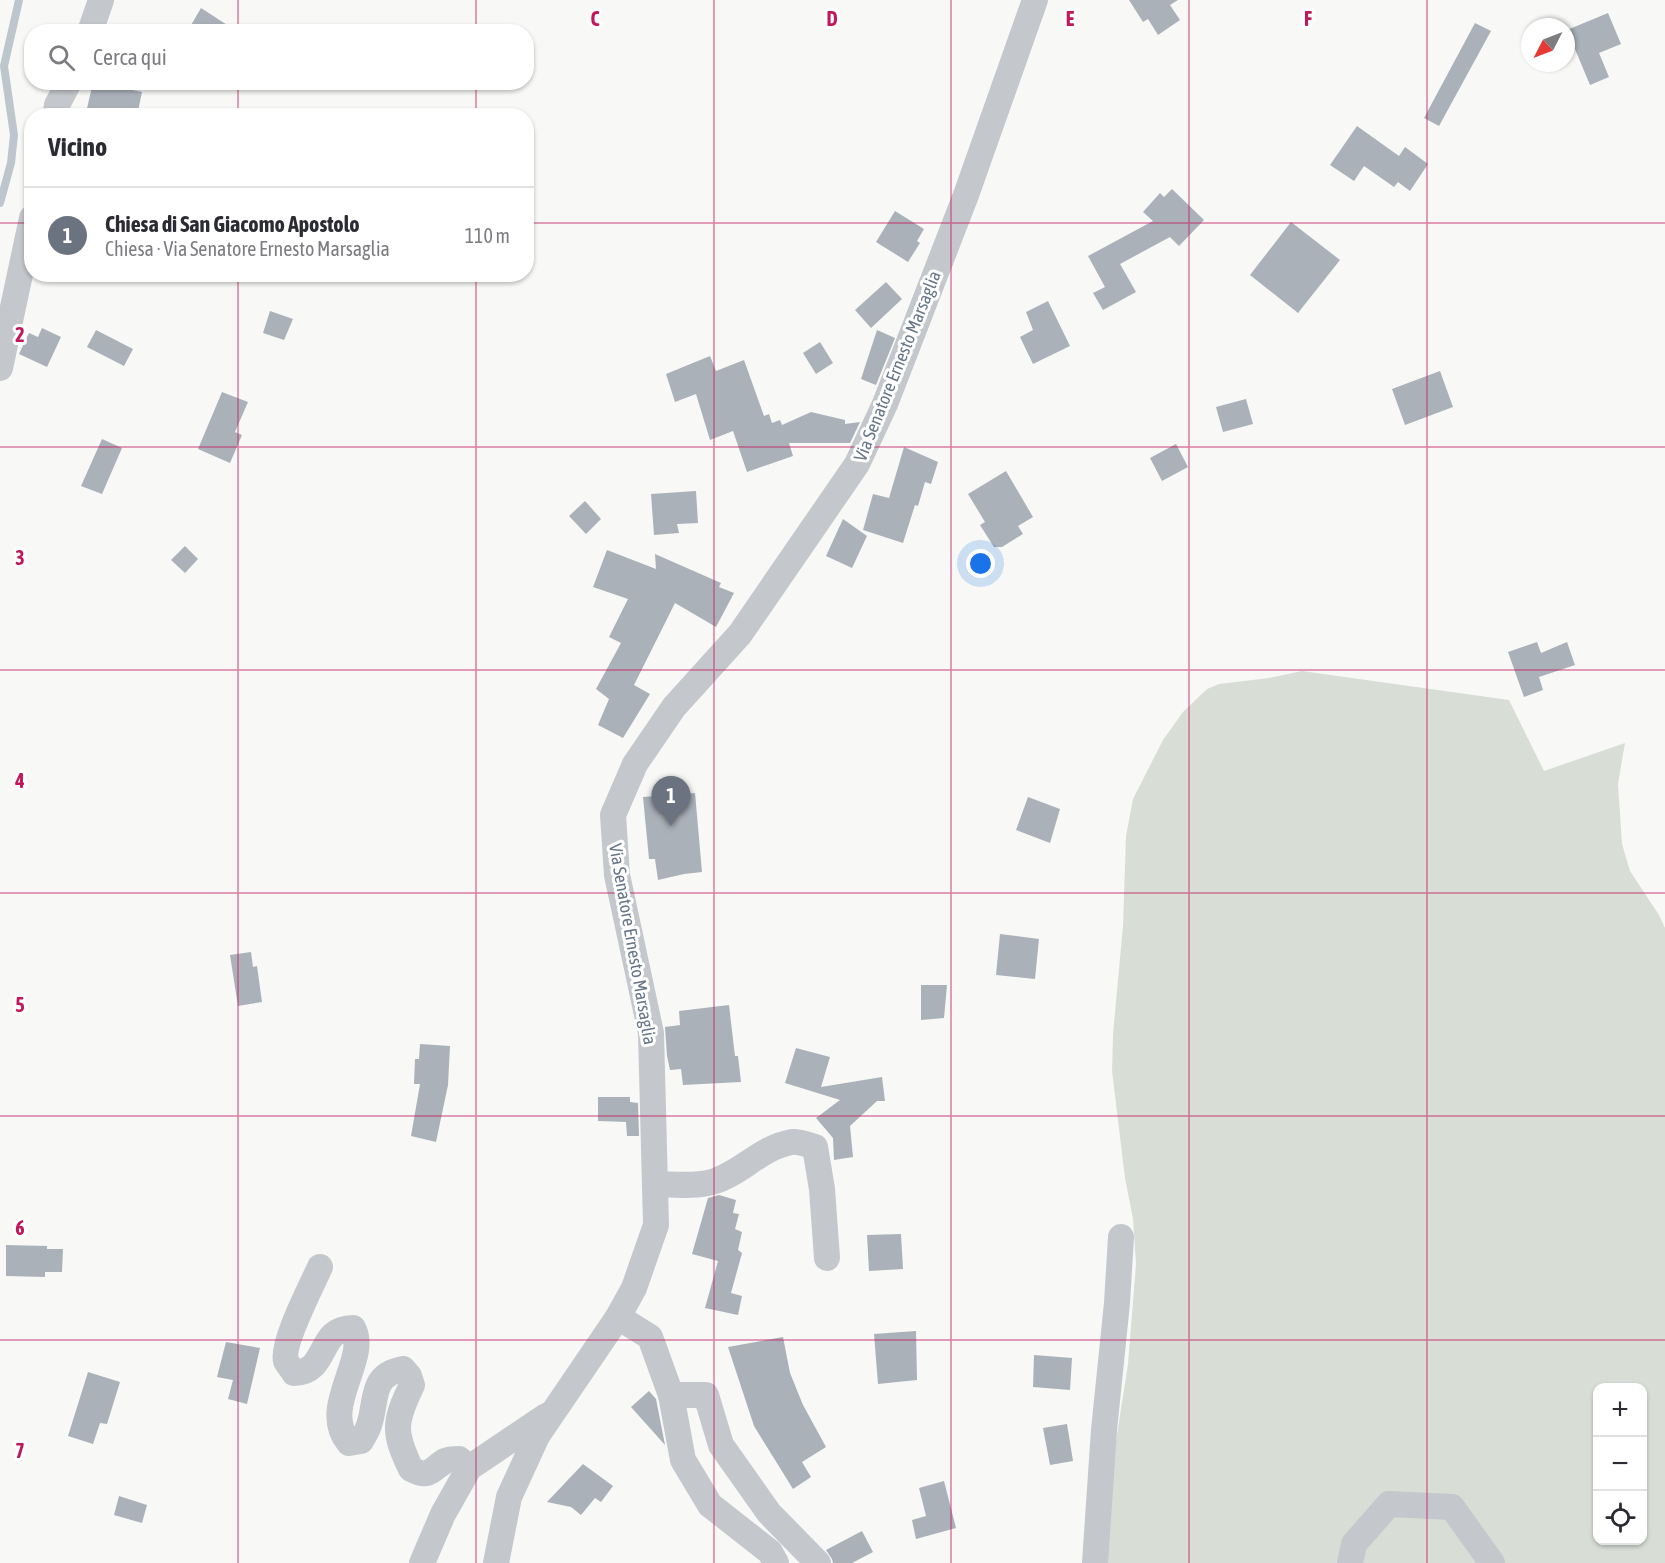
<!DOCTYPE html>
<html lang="it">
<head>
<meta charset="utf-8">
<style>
  body { margin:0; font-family:"Asap Condensed",sans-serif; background:#f7f7f7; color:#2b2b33 }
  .controls { position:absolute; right:18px; bottom:18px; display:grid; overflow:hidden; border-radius:12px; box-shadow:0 2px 4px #0004 }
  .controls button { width:54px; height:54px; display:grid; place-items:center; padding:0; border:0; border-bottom:2px solid #e1e1e2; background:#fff; color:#2b2b33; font:30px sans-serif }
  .compass { position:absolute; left:1521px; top:18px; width:54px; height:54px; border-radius:50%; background:#fff; box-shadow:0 2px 4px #0004; rotate:228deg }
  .you { position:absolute; left:981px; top:564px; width:21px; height:21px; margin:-15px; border:4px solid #fff; border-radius:50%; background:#1a73e8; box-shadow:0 0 0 9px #1a73e833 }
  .badge { display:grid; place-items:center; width:39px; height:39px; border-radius:50%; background:#ea580c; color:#fff; font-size:20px; font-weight:700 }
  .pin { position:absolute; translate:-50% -50px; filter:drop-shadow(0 2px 3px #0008) }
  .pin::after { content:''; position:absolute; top:32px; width:21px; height:18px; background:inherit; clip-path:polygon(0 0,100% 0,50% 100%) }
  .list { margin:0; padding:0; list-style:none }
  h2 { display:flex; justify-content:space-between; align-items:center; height:78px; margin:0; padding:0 24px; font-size:26px }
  h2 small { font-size:20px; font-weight:400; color:#7c7c81 }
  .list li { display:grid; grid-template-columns:39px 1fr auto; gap:18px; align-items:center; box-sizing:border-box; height:96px; padding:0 24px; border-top:2px solid #e1e1e2 }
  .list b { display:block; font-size:22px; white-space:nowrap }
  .list p { margin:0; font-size:20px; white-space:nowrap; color:#7c7c81 }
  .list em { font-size:20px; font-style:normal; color:#7c7c81 }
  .icon { flex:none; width:33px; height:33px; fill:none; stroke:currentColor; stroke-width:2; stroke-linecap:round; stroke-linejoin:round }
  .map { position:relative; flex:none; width:1665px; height:1563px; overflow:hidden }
  .search { position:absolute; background:#fff; box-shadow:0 2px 4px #0004; left:24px; top:24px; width:510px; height:66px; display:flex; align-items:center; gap:15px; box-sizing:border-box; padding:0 21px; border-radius:24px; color:#7c7c81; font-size:22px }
  .panel { position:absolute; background:#fff; box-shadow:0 2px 4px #0004; left:24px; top:108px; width:510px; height:174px; border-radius:24px }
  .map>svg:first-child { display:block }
</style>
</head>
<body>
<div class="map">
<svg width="1665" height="1563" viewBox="0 0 1665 1563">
  <rect width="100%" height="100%" fill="#f8f9f6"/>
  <path fill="#d8ded5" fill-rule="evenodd" d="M 1302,671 L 1509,700 L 1544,771 L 1625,743 L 1618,784 L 1622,844 L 1630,871 L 1659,915 L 1665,928 L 1665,1563 L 1106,1563 L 1111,1473 L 1128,1364 L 1136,1264 L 1133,1219 L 1125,1178 L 1112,1071 L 1113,1034 L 1123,926 L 1126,836 L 1133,799 L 1163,740 L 1183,712 L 1207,689 L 1219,684 L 1269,678 ZM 1598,1388 L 1642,1388 L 1642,1540 L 1598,1540 Z"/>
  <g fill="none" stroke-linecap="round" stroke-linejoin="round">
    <path stroke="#bcc6cc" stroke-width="8" d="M 0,203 L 11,163 L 14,135 L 4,66 L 19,0"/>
  </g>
  <g fill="#aab1b9">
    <path d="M 1129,0 L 1178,0 L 1170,5 L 1180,20 L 1158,35 L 1148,19 L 1143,22 Z"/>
    <path d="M 201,8 L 238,32 L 187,32 Z"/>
    <path d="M 1608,13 L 1621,44 L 1599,53 L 1609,77 L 1590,85 L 1567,30 Z"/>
    <path d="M 1475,23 L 1491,31 L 1439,126 L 1424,118 Z"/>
    <path d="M 93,82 L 142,92 L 137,116 L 96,116 L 86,113 Z"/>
    <path d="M 1357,126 L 1399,156 L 1405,147 L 1428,164 L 1410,191 L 1398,182 L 1394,187 L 1364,166 L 1354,181 L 1330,165 Z"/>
    <path d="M 1172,189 L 1204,220 L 1179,246 L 1170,237 L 1120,264 L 1136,292 L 1103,310 L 1093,293 L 1105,287 L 1088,256 L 1153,221 L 1143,212 L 1160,193 L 1164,197 Z"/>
    <path d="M 895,211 L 924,229 L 917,241 L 920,243 L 908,262 L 876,242 Z"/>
    <path d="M 1291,222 L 1340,260 L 1298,313 L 1250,275 Z"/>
    <path d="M 886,282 L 902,299 L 871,328 L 855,310 Z"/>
    <path d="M 1048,301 L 1070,346 L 1033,364 L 1020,337 L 1033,330 L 1026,312 Z"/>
    <path d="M 270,311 L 293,319 L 284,340 L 263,333 Z"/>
    <path d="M 42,328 L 61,337 L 47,367 L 19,354 L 29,333 L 38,337 Z"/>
    <path d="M 96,330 L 133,349 L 124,366 L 87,347 Z"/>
    <path d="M 877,330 L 895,338 L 876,385 L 861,379 Z"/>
    <path d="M 820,342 L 833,363 L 816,374 L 803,353 Z"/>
    <path d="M 710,356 L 716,371 L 744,360 L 764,416 L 769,414 L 772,423 L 780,420 L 782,425 L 811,412 L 845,420 L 845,424 L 860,422 L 850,443 L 789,443 L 793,456 L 747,472 L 733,431 L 710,440 L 696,394 L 675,402 L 666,374 Z"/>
    <path d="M 1440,371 L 1453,407 L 1405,425 L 1392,389 Z"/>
    <path d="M 222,392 L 248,402 L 235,432 L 242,435 L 230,463 L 198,449 Z"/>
    <path d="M 1246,399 L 1253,424 L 1223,432 L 1216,407 Z"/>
    <path d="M 102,439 L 122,448 L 102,494 L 81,486 Z"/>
    <path d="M 1176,444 L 1188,467 L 1162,481 L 1150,458 Z"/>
    <path d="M 904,447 L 938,462 L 931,484 L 925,482 L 918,506 L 915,505 L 903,543 L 863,530 L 873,494 L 889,498 Z"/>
    <path d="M 1006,471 L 1033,517 L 1018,526 L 1023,534 L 1002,547 L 994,547 L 980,525 L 985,522 L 968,494 Z"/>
    <path d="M 696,491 L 698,523 L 677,524 L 679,533 L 654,535 L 651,494 Z"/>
    <path d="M 585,501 L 601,519 L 586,534 L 569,516 Z"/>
    <path d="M 843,519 L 867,536 L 852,568 L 826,556 Z"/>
    <path d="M 185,546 L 198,559 L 185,573 L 171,560 Z"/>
    <path d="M 607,550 L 656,569 L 655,554 L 721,583 L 719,587 L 734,593 L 716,627 L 675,603 L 634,685 L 650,694 L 623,738 L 598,725 L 609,699 L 596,689 L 621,643 L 609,637 L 628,599 L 593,587 Z"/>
    <path d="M 1537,642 L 1541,653 L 1567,642 L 1575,665 L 1539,677 L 1543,690 L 1524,697 L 1508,652 Z"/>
    <path d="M 681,791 L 681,794 L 695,793 L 702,872 L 684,874 L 658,880 L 655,859 L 649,859 L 643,797 L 656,796 L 655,793 Z"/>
    <path d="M 1028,797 L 1060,809 L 1050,843 L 1016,830 Z"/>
    <path d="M 1000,934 L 1039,939 L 1035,979 L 996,975 Z"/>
    <path d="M 251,952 L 253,967 L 257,966 L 262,1002 L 238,1006 L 230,955 Z"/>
    <path d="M 921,985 L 947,985 L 944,1018 L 921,1020 Z"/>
    <path d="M 729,1005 L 735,1056 L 738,1056 L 741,1082 L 683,1085 L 681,1069 L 670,1070 L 667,1056 L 665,1027 L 680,1025 L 679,1011 Z"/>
    <path d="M 420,1044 L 450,1046 L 448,1085 L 436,1142 L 411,1136 L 420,1084 L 414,1084 L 415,1059 L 419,1059 Z"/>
    <path d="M 796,1048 L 830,1057 L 821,1087 L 882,1077 L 885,1101 L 877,1101 L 850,1126 L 853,1157 L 834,1160 L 833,1138 L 816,1118 L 840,1100 L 785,1083 Z"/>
    <path d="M 598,1097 L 630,1097 L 630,1102 L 638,1103 L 639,1136 L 627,1136 L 626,1122 L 598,1121 Z"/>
    <path d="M 719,1195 L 736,1200 L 733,1213 L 739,1214 L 735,1229 L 742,1232 L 738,1250 L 742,1253 L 731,1293 L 742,1296 L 738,1315 L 705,1308 L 718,1261 L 692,1254 L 708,1198 Z"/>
    <path d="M 901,1234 L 903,1269 L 869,1271 L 867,1235 Z"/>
    <path d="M 6,1245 L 47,1246 L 47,1249 L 63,1249 L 62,1272 L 45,1272 L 45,1277 L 6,1276 Z"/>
    <path d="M 916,1331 L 917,1380 L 878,1384 L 874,1334 Z"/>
    <path d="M 783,1337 L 790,1373 L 803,1405 L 826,1447 L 802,1462 L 811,1477 L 793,1489 L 754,1426 L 728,1347 Z"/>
    <path d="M 226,1342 L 260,1348 L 247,1404 L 228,1399 L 233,1380 L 217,1377 Z"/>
    <path d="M 1034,1355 L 1072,1358 L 1070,1390 L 1033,1387 Z"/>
    <path d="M 88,1372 L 120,1382 L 107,1424 L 100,1423 L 93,1444 L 68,1436 Z"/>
    <path d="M 649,1391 L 656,1399 L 665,1445 L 631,1407 Z"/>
    <path d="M 1067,1424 L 1073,1461 L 1050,1465 L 1043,1428 Z"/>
    <path d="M 583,1464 L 613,1486 L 601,1502 L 595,1498 L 581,1515 L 571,1507 L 547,1502 Z"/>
    <path d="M 944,1481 L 956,1528 L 916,1539 L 912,1520 L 926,1516 L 919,1488 Z"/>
    <path d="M 119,1496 L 147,1505 L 142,1523 L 114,1515 Z"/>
    <path d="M 862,1531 L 873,1552 L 852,1563 L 833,1563 L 832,1559 L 826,1550 Z"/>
  </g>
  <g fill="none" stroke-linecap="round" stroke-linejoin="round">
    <g stroke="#c4c7cc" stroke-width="26">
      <path d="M 90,32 L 101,0"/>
      <path d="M 55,116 L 57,105 L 69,82"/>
      <path d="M 0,368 L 32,218"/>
      <path d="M 655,1184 C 673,1184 694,1187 712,1182 C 741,1174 761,1147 792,1142 C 799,1141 808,1145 815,1147 L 822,1189 L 827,1258"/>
      <path d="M 320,1267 C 312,1285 281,1344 286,1361 C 288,1365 292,1369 294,1373 C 330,1372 316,1328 353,1328 C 370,1359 319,1407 349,1443 L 361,1441 C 363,1437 366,1433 368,1428 C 378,1404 368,1375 403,1369 L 409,1376 L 412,1385 C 394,1422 393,1432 411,1469 C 430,1479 430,1470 445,1461 C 449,1459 454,1459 459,1459 L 469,1468"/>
      <path d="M 618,1317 L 650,1337 L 671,1395 L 683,1460 L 710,1505 L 770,1552 L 776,1563"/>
      <path d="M 671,1395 L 706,1395 L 721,1445 L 769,1513 L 818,1563"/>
      <path d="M 422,1563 L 443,1514 L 469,1468 L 546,1416"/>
      <path d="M 496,1563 L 509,1497 L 537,1436 L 618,1317 L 634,1288 L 656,1225 L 651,1033 L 617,875 L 613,815 L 635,764 L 674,707 L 740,634 L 857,464 L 885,404 L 966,195 L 1035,0"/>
      <path d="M 1095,1563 L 1104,1430 L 1117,1303 L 1121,1237"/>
      <path d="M 1350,1563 L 1354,1544 L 1389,1504 L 1452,1507 L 1492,1563"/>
    </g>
  </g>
  <path fill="none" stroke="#c2185b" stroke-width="1.5" stroke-opacity="0.55" d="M 238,0 L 238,32M 476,0 L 476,32M 714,0 L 714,1563M 951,0 L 951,1563M 1189,0 L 1189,1563M 1427,0 L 1427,1563M 238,82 L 238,116M 476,82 L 476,116M 0,223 L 32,223M 526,223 L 1665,223M 238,274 L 238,1563M 476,274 L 476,1563M 0,447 L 1665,447M 0,670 L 1665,670M 0,893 L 1665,893M 0,1116 L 1665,1116M 0,1340 L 1665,1340"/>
  <g text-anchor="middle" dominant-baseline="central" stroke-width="6" stroke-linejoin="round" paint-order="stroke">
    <g font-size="18" fill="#677688" stroke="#fff">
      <text transform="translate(897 366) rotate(-68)">Via Senatore Ernesto Marsaglia</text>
      <text transform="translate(633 944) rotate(80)">Via Senatore Ernesto Marsaglia</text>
    </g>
  </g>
  <g font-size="20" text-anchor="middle" font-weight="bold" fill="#c2185b" stroke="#fff" stroke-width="6" stroke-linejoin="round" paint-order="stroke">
    <text x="595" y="26">C</text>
    <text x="832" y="26">D</text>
    <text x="1070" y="26">E</text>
    <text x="1308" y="26">F</text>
    <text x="20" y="342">2</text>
    <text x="20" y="565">3</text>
    <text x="20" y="788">4</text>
    <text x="20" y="1012">5</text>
    <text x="20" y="1235">6</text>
    <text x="20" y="1458">7</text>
  </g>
</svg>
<div class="controls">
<button>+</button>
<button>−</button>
<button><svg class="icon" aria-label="locate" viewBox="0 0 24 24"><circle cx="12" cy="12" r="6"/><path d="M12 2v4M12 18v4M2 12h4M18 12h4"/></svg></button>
</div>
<svg class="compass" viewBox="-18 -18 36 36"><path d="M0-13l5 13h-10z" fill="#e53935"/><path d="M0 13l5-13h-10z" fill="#7c7c81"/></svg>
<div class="you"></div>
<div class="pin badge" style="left:671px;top:826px;background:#6b7280">1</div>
<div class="search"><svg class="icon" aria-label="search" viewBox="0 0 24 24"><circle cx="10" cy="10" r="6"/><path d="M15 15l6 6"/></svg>Cerca qui</div>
<section class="panel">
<h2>Vicino<small></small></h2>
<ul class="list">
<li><span class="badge" style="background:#6b7280">1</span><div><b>Chiesa di San Giacomo Apostolo</b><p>Chiesa · Via Senatore Ernesto Marsaglia</p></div><em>110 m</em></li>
</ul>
</section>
</div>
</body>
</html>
